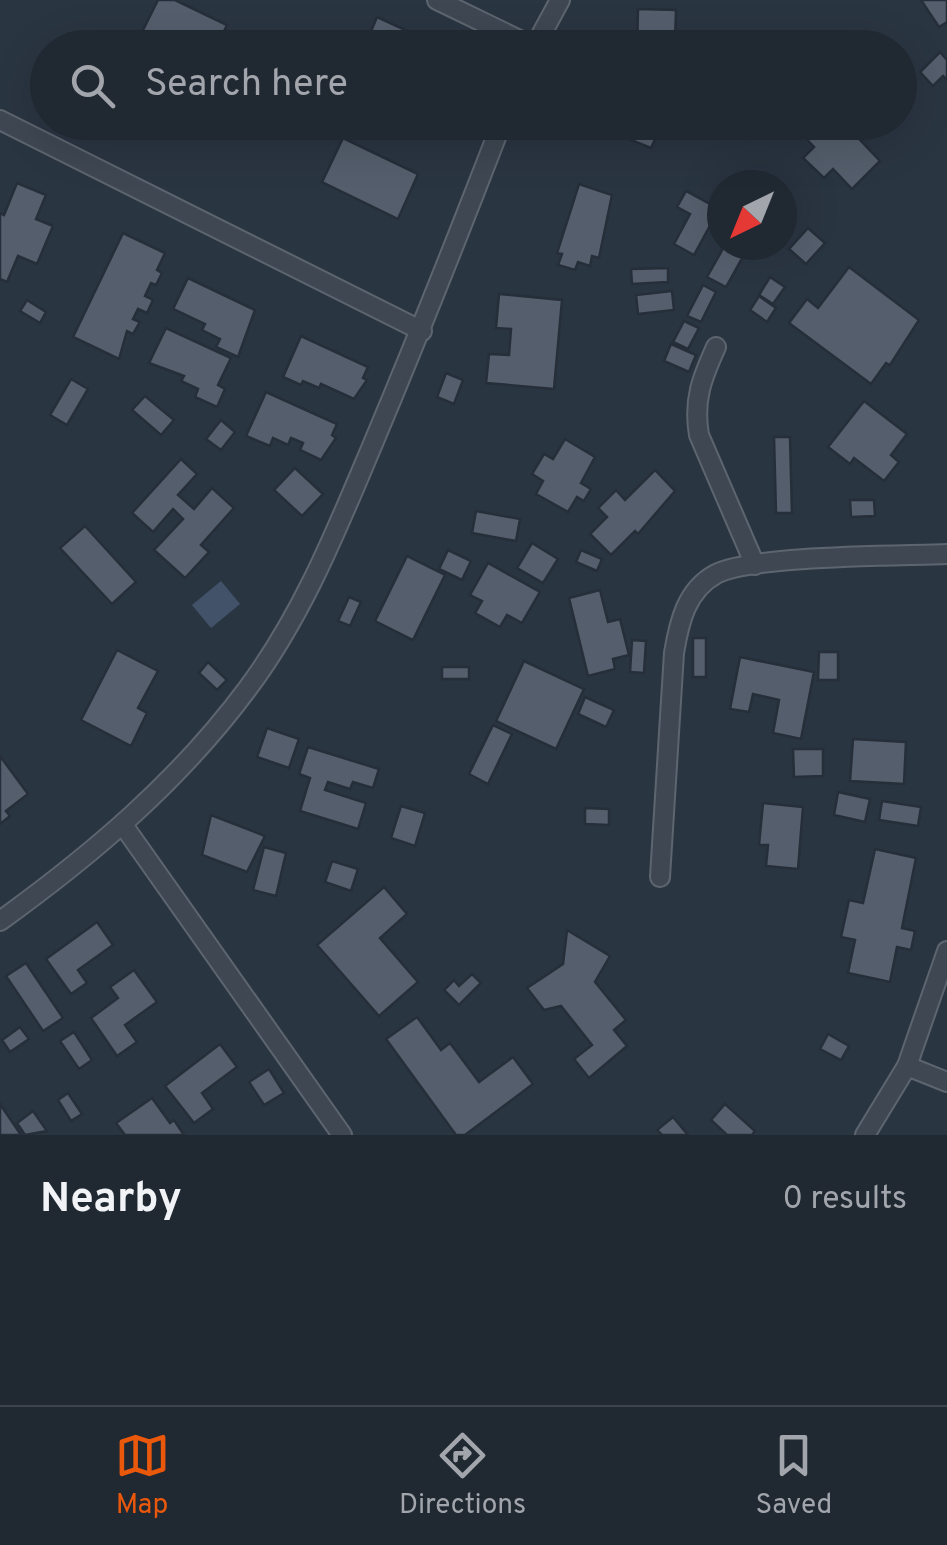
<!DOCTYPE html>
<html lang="en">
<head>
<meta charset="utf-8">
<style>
  body { margin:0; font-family:Overpass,sans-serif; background:#28303a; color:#f1f3f6 }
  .compass { position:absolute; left:707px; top:170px; width:90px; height:90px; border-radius:50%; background:#202832; box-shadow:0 10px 40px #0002; rotate:223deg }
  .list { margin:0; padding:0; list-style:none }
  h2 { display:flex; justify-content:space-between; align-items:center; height:130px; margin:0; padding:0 40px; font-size:42px }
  h2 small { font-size:32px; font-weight:400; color:#a2a6ac }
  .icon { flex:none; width:55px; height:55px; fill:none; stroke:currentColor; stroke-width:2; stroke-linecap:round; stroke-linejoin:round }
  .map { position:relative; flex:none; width:947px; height:1135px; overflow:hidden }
  .search { position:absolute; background:#202832; box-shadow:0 10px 40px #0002; left:30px; right:30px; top:30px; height:110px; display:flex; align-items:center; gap:25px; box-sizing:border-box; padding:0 35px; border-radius:55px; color:#a2a6ac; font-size:38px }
  .sheet { height:270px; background:#202832 }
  nav { display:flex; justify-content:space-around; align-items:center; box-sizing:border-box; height:140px; border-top:2px solid #3d444d; background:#202832; font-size:28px; color:#a2a6ac }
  nav a { display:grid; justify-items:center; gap:5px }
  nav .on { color:#ea580c }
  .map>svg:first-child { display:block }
</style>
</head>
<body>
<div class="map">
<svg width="947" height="1135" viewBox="0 0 947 1135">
  <rect width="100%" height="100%" fill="#2a3542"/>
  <path fill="#425369" d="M 221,581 L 240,604 L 211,628 L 192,605 Z"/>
  <g fill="#545e6c" stroke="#252e39" stroke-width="2.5">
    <path d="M 158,0 L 175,0 L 227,25 L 216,48 L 134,48 Z"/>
    <path d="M 921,0 L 947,0 L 947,22 L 939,27 Z"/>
    <path d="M 638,9 L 676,10 L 675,43 L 687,48 L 637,48 Z"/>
    <path d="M 377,17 L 423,38 L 419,48 L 364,48 Z"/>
    <path d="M 940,52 L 947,60 L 947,80 L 943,76 L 933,86 L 920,72 Z"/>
    <path d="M 720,122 L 754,122 L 745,139 Z"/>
    <path d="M 790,122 L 843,122 L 880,161 L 852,189 L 833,169 L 824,178 L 803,158 L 814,147 Z"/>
    <path d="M 637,127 L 657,135 L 651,148 L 631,140 Z"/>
    <path d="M 343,138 L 418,174 L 398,219 L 322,182 Z"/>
    <path d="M 17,183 L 46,195 L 36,219 L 53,226 L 37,264 L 18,256 L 7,282 L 0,279 L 0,213 L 4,215 Z"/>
    <path d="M 579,184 L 612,195 L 599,258 L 592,256 L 590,266 L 578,262 L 575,270 L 558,265 L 562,254 L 557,253 Z"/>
    <path d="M 686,191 L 719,209 L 694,255 L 674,244 L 690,214 L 677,207 Z"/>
    <path d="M 808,228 L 825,243 L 806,264 L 789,249 Z"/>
    <path d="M 123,233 L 165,253 L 157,270 L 162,273 L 156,285 L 151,283 L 145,296 L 153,300 L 147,313 L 138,309 L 133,319 L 140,322 L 133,334 L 127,331 L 119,359 L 73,337 Z"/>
    <path d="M 725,245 L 745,253 L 726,287 L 707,277 Z"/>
    <path d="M 849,267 L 919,320 L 890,365 L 886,363 L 871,384 L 789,323 L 807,299 L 818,308 Z"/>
    <path d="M 668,268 L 668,282 L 632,284 L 631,269 Z"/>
    <path d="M 770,277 L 785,287 L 773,304 L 759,295 Z"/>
    <path d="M 188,278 L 255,310 L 238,357 L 216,347 L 220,339 L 202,330 L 205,324 L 173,309 Z"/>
    <path d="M 703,285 L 716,292 L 701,322 L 687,316 Z"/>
    <path d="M 672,291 L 674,310 L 638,314 L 636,295 Z"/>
    <path d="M 499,294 L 562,300 L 554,389 L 486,383 L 489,354 L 509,355 L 511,329 L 496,328 Z"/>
    <path d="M 759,296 L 776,308 L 767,322 L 750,310 Z"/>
    <path d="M 27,300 L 46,312 L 40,323 L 20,311 Z"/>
    <path d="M 684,321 L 699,328 L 688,349 L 673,342 Z"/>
    <path d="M 166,328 L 231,358 L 218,385 L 225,389 L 217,407 L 195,397 L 198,389 L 181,381 L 184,376 L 149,363 Z"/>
    <path d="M 301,336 L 368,367 L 363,378 L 367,380 L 354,399 L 321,384 L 319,388 L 303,381 L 301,385 L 283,377 Z"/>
    <path d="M 671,344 L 696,355 L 689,372 L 664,361 Z"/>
    <path d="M 446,373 L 463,380 L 454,404 L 437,397 Z"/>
    <path d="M 71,379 L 88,389 L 67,425 L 50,415 Z"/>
    <path d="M 266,392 L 337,424 L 332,435 L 336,438 L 321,460 L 300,450 L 303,443 L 291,438 L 288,445 L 273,438 L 270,446 L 246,436 Z"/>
    <path d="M 145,396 L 174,420 L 161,435 L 132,410 Z"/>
    <path d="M 864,401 L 907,434 L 891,455 L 899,462 L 884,481 L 854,458 L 850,464 L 828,447 Z"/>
    <path d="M 221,420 L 235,432 L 221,450 L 206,439 Z"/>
    <path d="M 774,437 L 790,437 L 792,513 L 776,513 Z"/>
    <path d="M 565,439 L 595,457 L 581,483 L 591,489 L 584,501 L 577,497 L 568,512 L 536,494 L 543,481 L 532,474 L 544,454 L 553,459 Z"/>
    <path d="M 181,459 L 197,474 L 178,495 L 194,509 L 212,488 L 234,508 L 201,545 L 209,552 L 185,578 L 154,550 L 183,519 L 173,509 L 153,532 L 132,513 Z"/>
    <path d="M 295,468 L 323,494 L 302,516 L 274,490 Z"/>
    <path d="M 655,470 L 675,491 L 638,534 L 635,531 L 611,555 L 590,534 L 607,517 L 598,508 L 616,490 L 625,500 Z"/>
    <path d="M 850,500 L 874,500 L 875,516 L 851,517 Z"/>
    <path d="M 476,511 L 520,519 L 516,541 L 472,533 Z"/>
    <path d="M 85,526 L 136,582 L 112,604 L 60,548 Z"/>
    <path d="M 532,543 L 558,559 L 543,583 L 517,568 Z"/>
    <path d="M 448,550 L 471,561 L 462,580 L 439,569 Z"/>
    <path d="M 581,550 L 602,559 L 597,571 L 576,562 Z"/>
    <path d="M 407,556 L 445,575 L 413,640 L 375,621 Z"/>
    <path d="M 488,563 L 540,592 L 522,623 L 507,615 L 500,627 L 475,613 L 482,601 L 470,595 Z"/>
    <path d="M 600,590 L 608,622 L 620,619 L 629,655 L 613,659 L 615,669 L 588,676 L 569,598 Z"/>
    <path d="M 349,597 L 361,602 L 350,626 L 338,621 Z"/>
    <rect x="693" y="638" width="13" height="39"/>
    <path d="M 632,640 L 646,641 L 644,673 L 630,672 Z"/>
    <path d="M 117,650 L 158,671 L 138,708 L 147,713 L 131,746 L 81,720 Z"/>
    <path d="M 819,652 L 838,652 L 838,680 L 818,680 Z"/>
    <path d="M 740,657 L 814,672 L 801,739 L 773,733 L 779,700 L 753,694 L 749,712 L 730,709 Z"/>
    <path d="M 524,661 L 584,689 L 556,749 L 496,721 Z"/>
    <path d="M 208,662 L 227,680 L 217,690 L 199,673 Z"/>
    <rect x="442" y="667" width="27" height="12"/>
    <path d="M 585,697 L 614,710 L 606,727 L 578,714 Z"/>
    <path d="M 493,725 L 512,734 L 488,784 L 469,774 Z"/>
    <path d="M 267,728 L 299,739 L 289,768 L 257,757 Z"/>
    <path d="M 853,739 L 906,742 L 904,784 L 850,781 Z"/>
    <path d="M 308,747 L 379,769 L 373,788 L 353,782 L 350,789 L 328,782 L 325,790 L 366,803 L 358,829 L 300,811 L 310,778 L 299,774 Z"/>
    <path d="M 793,749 L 823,749 L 823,776 L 794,777 Z"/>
    <path d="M 0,756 L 28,794 L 6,811 L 10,816 L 0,824 Z"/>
    <path d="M 838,792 L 870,799 L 865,822 L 834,815 Z"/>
    <path d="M 882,801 L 921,807 L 918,826 L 879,820 Z"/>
    <path d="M 763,803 L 803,807 L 798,869 L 766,866 L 768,845 L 759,845 Z"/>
    <path d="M 401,806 L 425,813 L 415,846 L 391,838 Z"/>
    <path d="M 585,808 L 609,809 L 609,825 L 585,824 Z"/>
    <path d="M 211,815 L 265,836 L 247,872 L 202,855 Z"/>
    <path d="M 264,847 L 286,853 L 276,896 L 253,890 Z"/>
    <path d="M 875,849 L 916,858 L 902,928 L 915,931 L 911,950 L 897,947 L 890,982 L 848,973 L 855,940 L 841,937 L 849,900 L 863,903 Z"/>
    <path d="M 332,861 L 358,869 L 351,891 L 325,882 Z"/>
    <path d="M 384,887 L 407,914 L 380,938 L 418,982 L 379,1016 L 317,945 Z"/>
    <path d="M 97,922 L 113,945 L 78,970 L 87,983 L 71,994 L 46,959 Z"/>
    <path d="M 567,930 L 610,956 L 595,982 L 626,1020 L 614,1030 L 627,1046 L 589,1078 L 574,1059 L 592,1045 L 561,1006 L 544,1010 L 527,988 L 563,964 Z"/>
    <path d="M 26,963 L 63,1018 L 43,1031 L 6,976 Z"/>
    <path d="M 134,970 L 157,1002 L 125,1025 L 137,1042 L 117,1056 L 91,1018 L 118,998 L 110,987 Z"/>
    <path d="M 472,974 L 481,983 L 459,1005 L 444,990 L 454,980 L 459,986 Z"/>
    <path d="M 417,1017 L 441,1050 L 450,1043 L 479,1082 L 513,1057 L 533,1084 L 465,1135 L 456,1135 L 386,1039 Z"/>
    <path d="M 20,1027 L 29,1039 L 10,1052 L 2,1040 Z"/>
    <path d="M 74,1032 L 92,1060 L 79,1069 L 60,1041 Z"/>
    <path d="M 828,1034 L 849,1046 L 841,1060 L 820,1049 Z"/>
    <path d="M 220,1044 L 237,1067 L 202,1093 L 213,1109 L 194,1123 L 165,1086 Z"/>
    <path d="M 269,1069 L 284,1093 L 264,1105 L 249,1082 Z"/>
    <path d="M 68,1093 L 82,1114 L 71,1121 L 58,1100 Z"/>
    <path d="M 152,1098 L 170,1123 L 174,1120 L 184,1135 L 125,1135 L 116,1123 Z"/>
    <path d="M 0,1104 L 21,1135 L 0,1135 Z"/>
    <path d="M 725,1104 L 755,1131 L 752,1135 L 727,1135 L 711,1120 Z"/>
    <path d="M 33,1111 L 47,1131 L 25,1135 L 17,1123 Z"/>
    <path d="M 673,1117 L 688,1135 L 662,1135 L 657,1130 Z"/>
  </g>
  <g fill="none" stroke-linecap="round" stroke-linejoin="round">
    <g stroke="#5d656f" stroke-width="22">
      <g id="street">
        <path d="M 437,0 L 534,47"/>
        <path d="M 534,48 L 560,0"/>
        <path d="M 0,120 L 422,331"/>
        <path d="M 716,347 C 702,378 693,400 699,435 L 755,565"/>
        <path d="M 123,825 L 342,1135"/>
        <path d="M 660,877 L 674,653 C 679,623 686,590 716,574 C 754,555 898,556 947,554"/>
        <path d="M 0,921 C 93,854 179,781 248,688 C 303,614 336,531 372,446 C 417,339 460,231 502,122"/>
        <path d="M 907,1066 L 947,1082"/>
        <path d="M 865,1135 L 907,1066 L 947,951"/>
      </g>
    </g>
    <use href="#street" stroke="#3e4752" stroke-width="18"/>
  </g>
</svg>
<svg class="compass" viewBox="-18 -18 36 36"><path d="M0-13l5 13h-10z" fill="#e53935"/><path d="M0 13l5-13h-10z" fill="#a2a6ac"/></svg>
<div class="search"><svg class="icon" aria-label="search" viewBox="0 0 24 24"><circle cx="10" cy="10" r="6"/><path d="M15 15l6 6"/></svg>Search here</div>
</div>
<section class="sheet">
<h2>Nearby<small>0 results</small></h2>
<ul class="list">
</ul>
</section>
<nav>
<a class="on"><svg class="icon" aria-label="map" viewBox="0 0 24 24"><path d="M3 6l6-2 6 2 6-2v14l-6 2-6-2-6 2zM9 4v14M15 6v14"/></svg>Map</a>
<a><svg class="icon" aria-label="directions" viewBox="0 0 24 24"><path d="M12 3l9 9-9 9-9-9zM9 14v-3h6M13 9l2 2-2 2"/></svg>Directions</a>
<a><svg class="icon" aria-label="saved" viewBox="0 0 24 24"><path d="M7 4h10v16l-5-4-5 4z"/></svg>Saved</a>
</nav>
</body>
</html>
